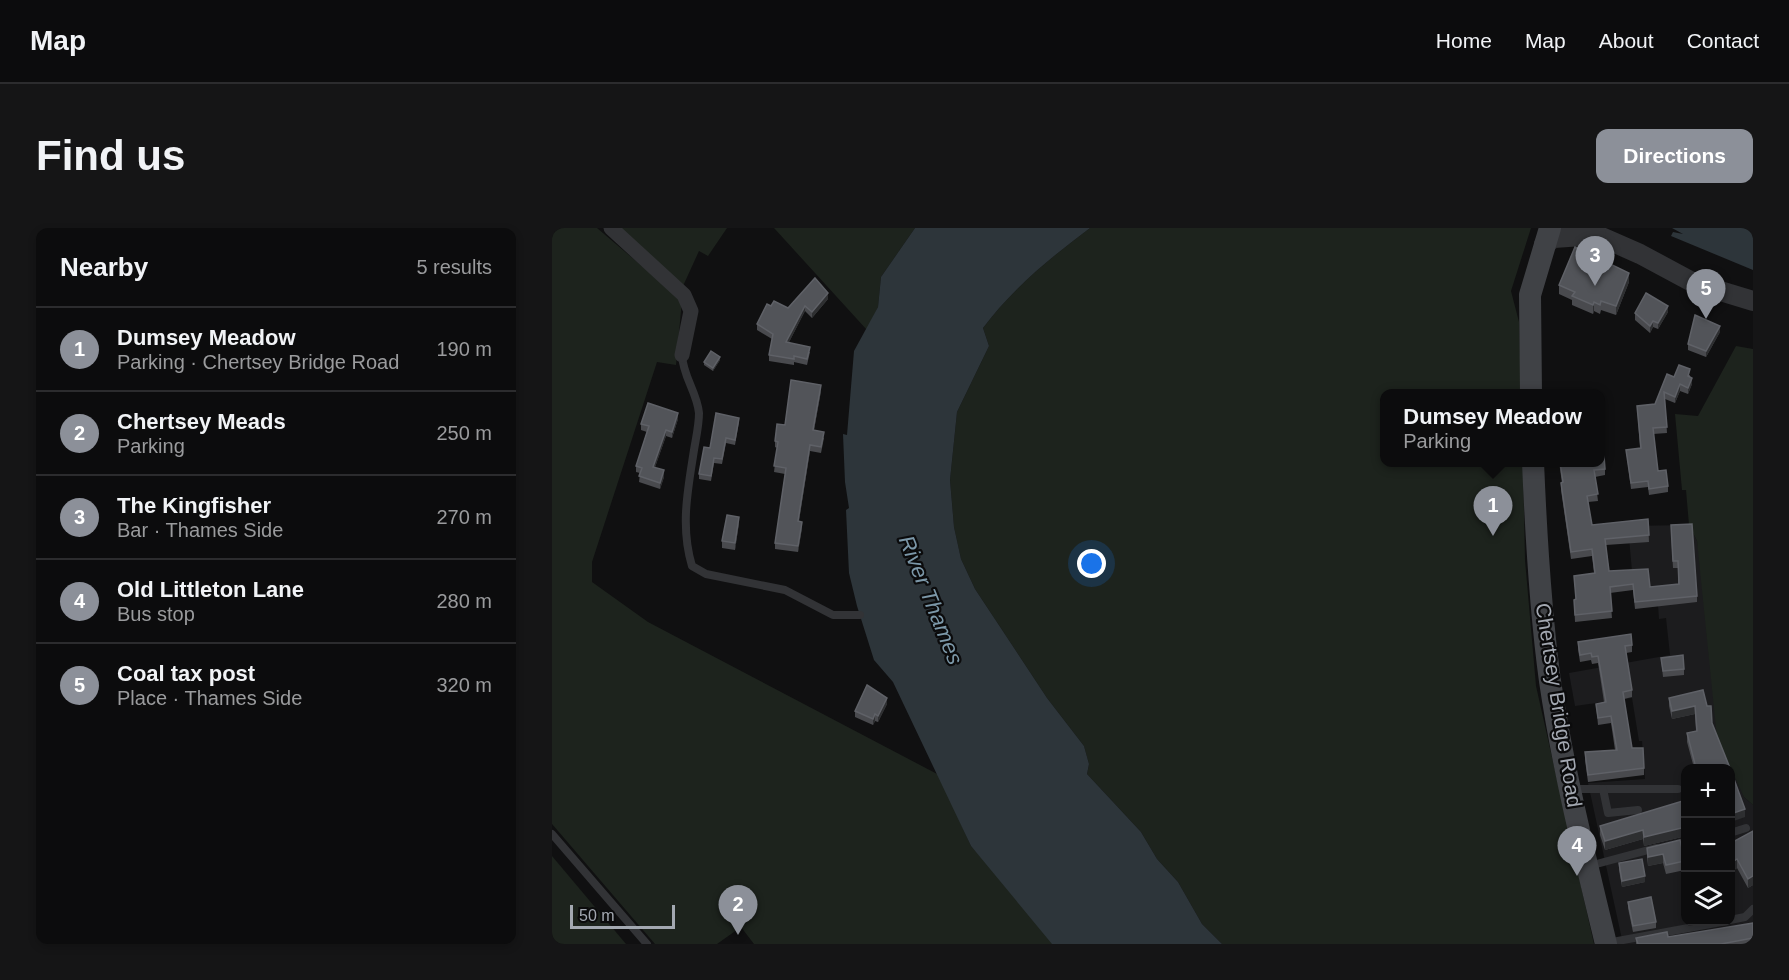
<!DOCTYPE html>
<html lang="en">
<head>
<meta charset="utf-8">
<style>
  body { margin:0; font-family:Helvetica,sans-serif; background:#151516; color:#f1f3f6 }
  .controls { position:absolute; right:18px; bottom:18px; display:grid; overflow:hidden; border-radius:12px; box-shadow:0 3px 9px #0003 }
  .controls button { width:54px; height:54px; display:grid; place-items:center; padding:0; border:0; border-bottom:2px solid #2c2c2e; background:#0c0c0d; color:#f1f3f6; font:30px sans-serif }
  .scale { position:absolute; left:18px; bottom:15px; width:105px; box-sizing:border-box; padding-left:6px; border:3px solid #a3a8b1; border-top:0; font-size:16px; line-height:21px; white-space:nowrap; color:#a3a8b1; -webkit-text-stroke:4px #0b0b0c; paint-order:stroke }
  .you { position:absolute; left:540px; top:336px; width:21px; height:21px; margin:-15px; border:4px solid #fff; border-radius:50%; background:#1a73e8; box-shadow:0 0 0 9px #1a73e833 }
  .badge { display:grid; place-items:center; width:39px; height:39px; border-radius:50%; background:#8c9099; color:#fff; font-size:20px; font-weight:700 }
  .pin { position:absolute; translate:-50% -50px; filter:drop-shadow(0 2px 3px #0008) }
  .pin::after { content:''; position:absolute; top:32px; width:21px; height:18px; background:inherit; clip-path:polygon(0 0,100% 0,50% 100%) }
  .popup { position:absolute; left:828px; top:161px; width:225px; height:78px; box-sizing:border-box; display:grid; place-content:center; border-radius:12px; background:#0c0c0d; filter:drop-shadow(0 2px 4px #0005); font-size:20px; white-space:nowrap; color:#9a9b9d }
  .popup b { font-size:22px; color:#f1f3f6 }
  .popup::after { content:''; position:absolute; left:50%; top:100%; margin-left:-12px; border:12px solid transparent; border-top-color:#0c0c0d }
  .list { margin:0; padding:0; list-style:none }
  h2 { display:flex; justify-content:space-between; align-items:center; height:78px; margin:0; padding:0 24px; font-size:26px }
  h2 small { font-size:20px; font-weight:400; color:#9a9b9d }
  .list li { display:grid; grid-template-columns:39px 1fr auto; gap:18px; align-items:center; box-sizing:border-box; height:84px; padding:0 24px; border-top:2px solid #2c2c2e }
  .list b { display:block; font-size:22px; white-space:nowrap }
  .list p { margin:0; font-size:20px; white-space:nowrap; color:#9a9b9d }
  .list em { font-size:20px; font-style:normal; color:#9a9b9d }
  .icon { flex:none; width:33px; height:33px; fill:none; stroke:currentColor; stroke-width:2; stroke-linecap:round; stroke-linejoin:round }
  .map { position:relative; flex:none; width:1201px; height:716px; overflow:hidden; border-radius:12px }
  header { display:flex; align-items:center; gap:36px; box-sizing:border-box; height:84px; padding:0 30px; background:#0c0c0d; border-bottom:2px solid #2c2c2e }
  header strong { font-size:28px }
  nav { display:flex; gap:33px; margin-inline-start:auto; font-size:21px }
  .intro { display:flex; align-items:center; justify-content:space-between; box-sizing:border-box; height:144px; padding:0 36px }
  h1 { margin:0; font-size:42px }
  .button { padding:15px 27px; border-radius:12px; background:#8c9099; color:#fff; font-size:21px; font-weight:700 }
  main { display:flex; gap:36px; padding:0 36px }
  aside { flex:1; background:#0c0c0d; border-radius:12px; box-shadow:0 3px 9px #0003 }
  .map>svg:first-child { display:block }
</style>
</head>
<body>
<header>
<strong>Map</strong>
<nav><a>Home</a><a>Map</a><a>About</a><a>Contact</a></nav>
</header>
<div class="intro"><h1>Find us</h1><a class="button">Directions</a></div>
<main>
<aside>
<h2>Nearby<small>5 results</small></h2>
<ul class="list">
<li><span class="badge">1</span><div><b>Dumsey Meadow</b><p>Parking · Chertsey Bridge Road</p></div><em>190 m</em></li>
<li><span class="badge">2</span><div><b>Chertsey Meads</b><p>Parking</p></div><em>250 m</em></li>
<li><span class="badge">3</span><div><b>The Kingfisher</b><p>Bar · Thames Side</p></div><em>270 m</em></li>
<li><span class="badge">4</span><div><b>Old Littleton Lane</b><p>Bus stop</p></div><em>280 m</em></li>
<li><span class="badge">5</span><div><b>Coal tax post</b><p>Place · Thames Side</p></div><em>320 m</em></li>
</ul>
</aside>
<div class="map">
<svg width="1201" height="716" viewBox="0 0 1201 716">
  <rect width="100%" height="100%" fill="#101011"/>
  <path fill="#1c1c1e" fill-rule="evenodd" d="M 1137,297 L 1145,313 L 1192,569 L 1201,577 L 1201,716 L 1071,716 L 1036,555 L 1093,551 L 1090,513 L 1087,513 L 1080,470 L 1023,478 L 1017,445 L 1118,427 L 1114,390 L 1107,391 L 1105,364 L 1082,366 L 1076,298 ZM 1134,540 L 1178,540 L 1178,694 L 1134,694 Z"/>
  <g fill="#1d231d">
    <path d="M 0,0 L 45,0 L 130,72 L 124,137 L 105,134 L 40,334 L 40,354 L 96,394 L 387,547 L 419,618 L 509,716 L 202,716 L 189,699 L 165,716 L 103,716 L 0,596 Z"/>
    <path d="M 65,0 L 175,0 L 156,28 L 147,23 L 131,58 Z"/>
    <path d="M 222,0 L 363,0 L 329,49 L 326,79 L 315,102 Z"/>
    <path d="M 538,0 L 979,0 L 959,63 L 967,94 L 969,165 L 833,166 L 833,234 L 971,235 L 973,332 L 984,458 L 1042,716 L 670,716 L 650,696 L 626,654 L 605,631 L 589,604 L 535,546 L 537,536 L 532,518 L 495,470 L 423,361 L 409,331 L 402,299 L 398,252 L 405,184 L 437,118 L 431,100 C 461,60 498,30 538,0 Z"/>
    <path d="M 1184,118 L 1201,121 L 1201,577 L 1192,569 L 1165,510 L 1145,313 L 1137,297 L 1134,262 L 1130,262 L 1123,186 L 1146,188 Z"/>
    <path d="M 0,628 L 74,716 L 0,716 Z"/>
  </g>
  <g fill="#2d353a">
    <path d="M 363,0 L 538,0 C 498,30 461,60 431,100 L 437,118 L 405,184 L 398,252 L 402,299 L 409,331 L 423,361 L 495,470 L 532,518 L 537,536 L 535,546 L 589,604 L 605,631 L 626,654 L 650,696 L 670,716 L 500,716 L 419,618 L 341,454 L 322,432 L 305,378 L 297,345 L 294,282 L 297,280 L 293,254 L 291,206 L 295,207 L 302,123 L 326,79 L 329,49 Z"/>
    <path d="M 1120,0 L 1201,0 L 1201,42 L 1119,8 L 1121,4 L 1131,6 Z"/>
  </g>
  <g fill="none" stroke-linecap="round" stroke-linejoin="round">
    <g stroke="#323336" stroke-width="8">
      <path d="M 130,127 C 131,149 145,164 147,185 C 147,197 144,210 142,222 C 136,261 128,298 140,338 L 154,346 L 233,362 L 281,387 L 308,387"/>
      <path d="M 1019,561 L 1126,561"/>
      <path d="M 1051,561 L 1056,585 L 1086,582"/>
      <path d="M 1178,605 L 1194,600"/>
      <path d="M 0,606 L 95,716"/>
      <path d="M 1037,638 L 1104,620"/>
      <path d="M 1178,692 L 1193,689 L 1201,681"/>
      <path d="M 1055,715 L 1169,694"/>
    </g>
    <path stroke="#323336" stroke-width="15" d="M 59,0 L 132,67 L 139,83 L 130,127"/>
    <g stroke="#323336" stroke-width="20">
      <path d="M 1029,0 L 1088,26 L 1142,55 L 1201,73"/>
      <path d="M 992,16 L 1002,10 L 1044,7"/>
    </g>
    <g stroke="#404246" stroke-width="22">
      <path d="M 979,166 L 978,67 L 998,0"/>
      <path d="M 981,234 C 984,307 988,380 998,453 C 1011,541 1033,629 1054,716"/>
    </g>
  </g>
  <g fill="#494a4e">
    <path d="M 1077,54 L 1064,87 L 1049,82 L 1048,86 L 1042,83 L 1041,86 L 1020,77 L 1020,72 L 1007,66 L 1007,57 Z"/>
    <path d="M 276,71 L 260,90 L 253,83 L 237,114 L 258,124 L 255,137 L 242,134 L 242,137 L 217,133 L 217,127 L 220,111 L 205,102 L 205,96 L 219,78 L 236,80 Z"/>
    <path d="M 1116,84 L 1106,101 L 1101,99 L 1098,105 L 1083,92 L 1083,85 Z"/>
    <path d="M 1168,104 L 1154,129 L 1136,122 L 1136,116 Z"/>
    <path d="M 168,132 L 161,143 L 152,137 L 152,134 Z"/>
    <path d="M 1138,147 L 1138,148 L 1140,156 L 1136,166 L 1128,163 L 1123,175 L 1113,171 L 1115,205 L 1101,206 L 1106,243 L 1116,258 L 1116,264 L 1097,267 L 1096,259 L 1079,261 L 1074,222 L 1088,220 L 1085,178 L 1103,176 L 1122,149 Z"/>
    <path d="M 269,163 L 262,202 L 272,210 L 269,225 L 258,223 L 247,293 L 250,300 L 246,324 L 223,321 L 223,315 L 233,246 L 222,244 L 225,220 L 223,219 L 223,213 L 233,197 Z"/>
    <path d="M 126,191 L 120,210 L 114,208 L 103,239 L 112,249 L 108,261 L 87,254 L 88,245 L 84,244 L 84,238 L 95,204 L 89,202 L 89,196 Z"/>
    <path d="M 187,194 L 183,217 L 174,215 L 170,236 L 162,235 L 159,253 L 147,251 L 147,246 L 158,220 Z"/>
    <path d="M 1007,234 L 1049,234 L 1053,241 L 1053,247 L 1043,249 L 1046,273 L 1036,274 L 1040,297 L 1096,291 L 1097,314 L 1054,317 L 1057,343 L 1098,359 L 1126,356 L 1126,340 L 1121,340 L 1119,304 L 1145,368 L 1145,374 L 1083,381 L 1081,362 L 1058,365 L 1060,390 L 1023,394 L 1022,372 L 1024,371 L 1022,348 L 1042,345 L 1040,328 L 1019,331 L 1009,262 L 1009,255 L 1010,255 Z"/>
    <path d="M 187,295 L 183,322 L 170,320 L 170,313 Z"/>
    <path d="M 1026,414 L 1080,417 L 1080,424 L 1074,425 L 1080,462 L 1080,469 L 1072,471 L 1080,520 L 1092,540 L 1092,547 L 1036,554 L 1033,532 L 1033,524 L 1063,522 L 1059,495 L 1046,497 L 1044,476 L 1052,474 L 1046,435 L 1040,436 L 1039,432 L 1028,434 L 1026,421 Z"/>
    <path d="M 1109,430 L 1132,441 L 1132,447 L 1111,449 Z"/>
    <path d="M 1117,470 L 1155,478 L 1160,495 L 1178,540 L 1142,540 L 1135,514 L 1135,505 L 1144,503 L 1143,486 L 1120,491 L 1117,478 Z"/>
    <path d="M 335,476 L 326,494 L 323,493 L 321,497 L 303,489 L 303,483 Z"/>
    <path d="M 1134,572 L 1134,608 L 1092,618 L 1091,611 L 1053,622 L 1048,607 L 1048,598 Z"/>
    <path d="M 1201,603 L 1201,657 L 1196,660 L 1185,640 L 1179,644 L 1179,615 Z"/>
    <path d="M 1095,620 L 1133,633 L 1133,642 L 1114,646 L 1111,635 L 1096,638 L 1095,629 Z"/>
    <path d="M 1067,635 L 1093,654 L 1070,659 L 1067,642 Z"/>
    <path d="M 1076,674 L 1104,694 L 1104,700 L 1081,704 L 1076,680 Z"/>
    <path d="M 1201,695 L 1201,716 L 1084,716 L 1084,710 L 1116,709 Z"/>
  </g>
  <g fill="#2e2f31">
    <path d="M 1077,45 L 1077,54 L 1064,87 L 1064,78 Z"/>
    <path d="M 276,65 L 276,71 L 260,90 L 260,84 Z"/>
    <path d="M 1042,74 L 1042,83 L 1041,86 L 1041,77 Z"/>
    <path d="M 253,78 L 253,83 L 234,120 L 234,114 Z"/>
    <path d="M 1116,78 L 1116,84 L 1106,101 L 1106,95 Z"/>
    <path d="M 1101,93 L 1101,99 L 1098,105 L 1098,98 Z"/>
    <path d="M 1168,98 L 1168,104 L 1154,129 L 1154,123 Z"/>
    <path d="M 168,129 L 168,132 L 161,143 L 161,140 Z"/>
    <path d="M 1140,150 L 1140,156 L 1136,166 L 1136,160 Z"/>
    <path d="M 1128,156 L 1128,163 L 1123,175 L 1123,169 Z"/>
    <path d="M 269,157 L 269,163 L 261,208 L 261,202 Z"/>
    <path d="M 126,185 L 126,191 L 120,210 L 120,204 Z"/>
    <path d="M 114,202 L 114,208 L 101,245 L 101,239 Z"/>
    <path d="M 258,217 L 258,223 L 246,299 L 246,293 Z"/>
    <path d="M 112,242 L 112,249 L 108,261 L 108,255 Z"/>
    <path d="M 187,289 L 187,295 L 183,322 L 183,315 Z"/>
    <path d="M 250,294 L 250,300 L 246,324 L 246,318 Z"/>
    <path d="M 335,470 L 335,476 L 326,494 L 326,488 Z"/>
    <path d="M 1143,478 L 1143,486 L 1120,491 L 1120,483 Z"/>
    <path d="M 323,486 L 323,493 L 321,497 L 321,491 Z"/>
    <path d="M 1193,581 L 1193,589 L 1179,594 L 1179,586 Z"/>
    <path d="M 1134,599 L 1134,608 L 1092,618 L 1092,609 Z"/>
    <path d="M 1091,602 L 1091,611 L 1053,622 L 1053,613 Z"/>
    <path d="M 1111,626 L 1111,635 L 1096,638 L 1096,629 Z"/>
    <path d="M 1185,631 L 1185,640 L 1179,644 L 1179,635 Z"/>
    <path d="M 1093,648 L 1093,654 L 1070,659 L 1070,653 Z"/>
    <path d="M 1201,648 L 1201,657 L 1196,660 L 1196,651 Z"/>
  </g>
  <g fill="#525459" stroke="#5f6167" stroke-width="1.5">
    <path d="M 1023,19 L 1077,45 L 1064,78 L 1049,73 L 1048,77 L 1042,74 L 1041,77 L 1020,68 L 1023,64 L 1007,57 Z"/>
    <path d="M 263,50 L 276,65 L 260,84 L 253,78 L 234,114 L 258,119 L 255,131 L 242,128 L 242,131 L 217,127 L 221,106 L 205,96 L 215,76 L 219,78 L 222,73 L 236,80 Z"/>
    <path d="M 1094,65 L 1116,78 L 1106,95 L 1101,93 L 1098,98 L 1083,85 Z"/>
    <path d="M 1143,87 L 1168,98 L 1154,123 L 1136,116 Z"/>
    <path d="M 159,123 L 168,129 L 161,140 L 152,134 Z"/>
    <path d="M 1127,137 L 1138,141 L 1136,148 L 1140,150 L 1136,160 L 1128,156 L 1123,169 L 1112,164 L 1115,199 L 1101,200 L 1106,243 L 1114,242 L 1116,258 L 1097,261 L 1096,253 L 1079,255 L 1074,222 L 1089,220 L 1085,178 L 1103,176 L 1115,146 L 1122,149 Z"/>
    <path d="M 239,152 L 269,157 L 261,202 L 272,204 L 269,219 L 258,217 L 246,293 L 250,294 L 246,318 L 223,315 L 234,240 L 222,238 L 226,214 L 223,213 L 225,196 L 233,197 Z"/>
    <path d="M 96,175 L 126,185 L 120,204 L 114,202 L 101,239 L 112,242 L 108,255 L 87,248 L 90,240 L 84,238 L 97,198 L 89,196 Z"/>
    <path d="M 164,185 L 187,190 L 183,212 L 174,210 L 170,231 L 162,230 L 159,248 L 147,246 L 152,219 L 158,220 Z"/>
    <path d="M 1049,228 L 1052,228 L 1053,241 L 1042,242 L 1046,266 L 1035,268 L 1040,297 L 1096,291 L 1097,307 L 1053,311 L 1057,343 L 1096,341 L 1098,359 L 1127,356 L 1126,333 L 1121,333 L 1119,297 L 1140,296 L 1145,368 L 1083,374 L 1081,356 L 1058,359 L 1060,383 L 1023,387 L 1022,372 L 1024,371 L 1022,348 L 1043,345 L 1040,321 L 1019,324 L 1009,255 L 1011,254 L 1008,234 L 1049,234 Z"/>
    <path d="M 175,287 L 187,289 L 183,315 L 170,313 Z"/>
    <path d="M 1079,406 L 1080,417 L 1073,418 L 1080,462 L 1071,464 L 1080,520 L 1091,520 L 1092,540 L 1036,547 L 1033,524 L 1065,522 L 1059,488 L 1046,490 L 1044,476 L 1054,474 L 1046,428 L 1040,429 L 1039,425 L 1028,427 L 1026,414 Z"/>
    <path d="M 1131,427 L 1132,441 L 1111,443 L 1109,430 Z"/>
    <path d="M 315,457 L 335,470 L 326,488 L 323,486 L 321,491 L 303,483 Z"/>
    <path d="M 1151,462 L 1155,478 L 1159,478 L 1160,495 L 1178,540 L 1144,540 L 1135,505 L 1145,503 L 1143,478 L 1120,483 L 1117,470 Z"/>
    <path d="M 1179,543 L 1193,581 L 1179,586 Z"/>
    <path d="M 1134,572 L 1134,599 L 1092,609 L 1091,602 L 1053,613 L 1048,598 Z"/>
    <path d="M 1201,603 L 1201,648 L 1196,651 L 1185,631 L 1179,635 L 1179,615 Z"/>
    <path d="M 1128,612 L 1133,633 L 1114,637 L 1111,626 L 1096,629 L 1095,620 Z"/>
    <path d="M 1090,631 L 1093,648 L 1070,653 L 1067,635 Z"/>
    <path d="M 1099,669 L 1104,694 L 1081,698 L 1076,674 Z"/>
    <path d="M 1201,695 L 1201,710 L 1169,716 L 1086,716 L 1084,710 L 1115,704 L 1116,709 Z"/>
  </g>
  <g text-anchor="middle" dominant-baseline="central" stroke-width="4.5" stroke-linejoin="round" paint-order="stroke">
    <g font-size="21" fill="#a3a8b1" stroke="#0b0b0c">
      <text transform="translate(1007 477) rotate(81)">Chertsey Bridge Road</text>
    </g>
    <g font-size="22" font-style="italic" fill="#7c98a9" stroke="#0b0b0c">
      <text transform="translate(379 372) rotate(68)">River Thames</text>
    </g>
  </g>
</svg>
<div class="controls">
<button>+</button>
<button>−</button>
<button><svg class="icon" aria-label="layers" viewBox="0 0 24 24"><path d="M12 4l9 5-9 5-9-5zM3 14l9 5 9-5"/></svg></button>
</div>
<div class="scale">50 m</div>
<div class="you"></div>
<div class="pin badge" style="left:941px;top:308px">1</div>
<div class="popup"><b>Dumsey Meadow</b>Parking</div>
<div class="pin badge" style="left:186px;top:707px">2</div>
<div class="pin badge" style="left:1043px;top:58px">3</div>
<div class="pin badge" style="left:1025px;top:648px">4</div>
<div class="pin badge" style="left:1154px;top:91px">5</div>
</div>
</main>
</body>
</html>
